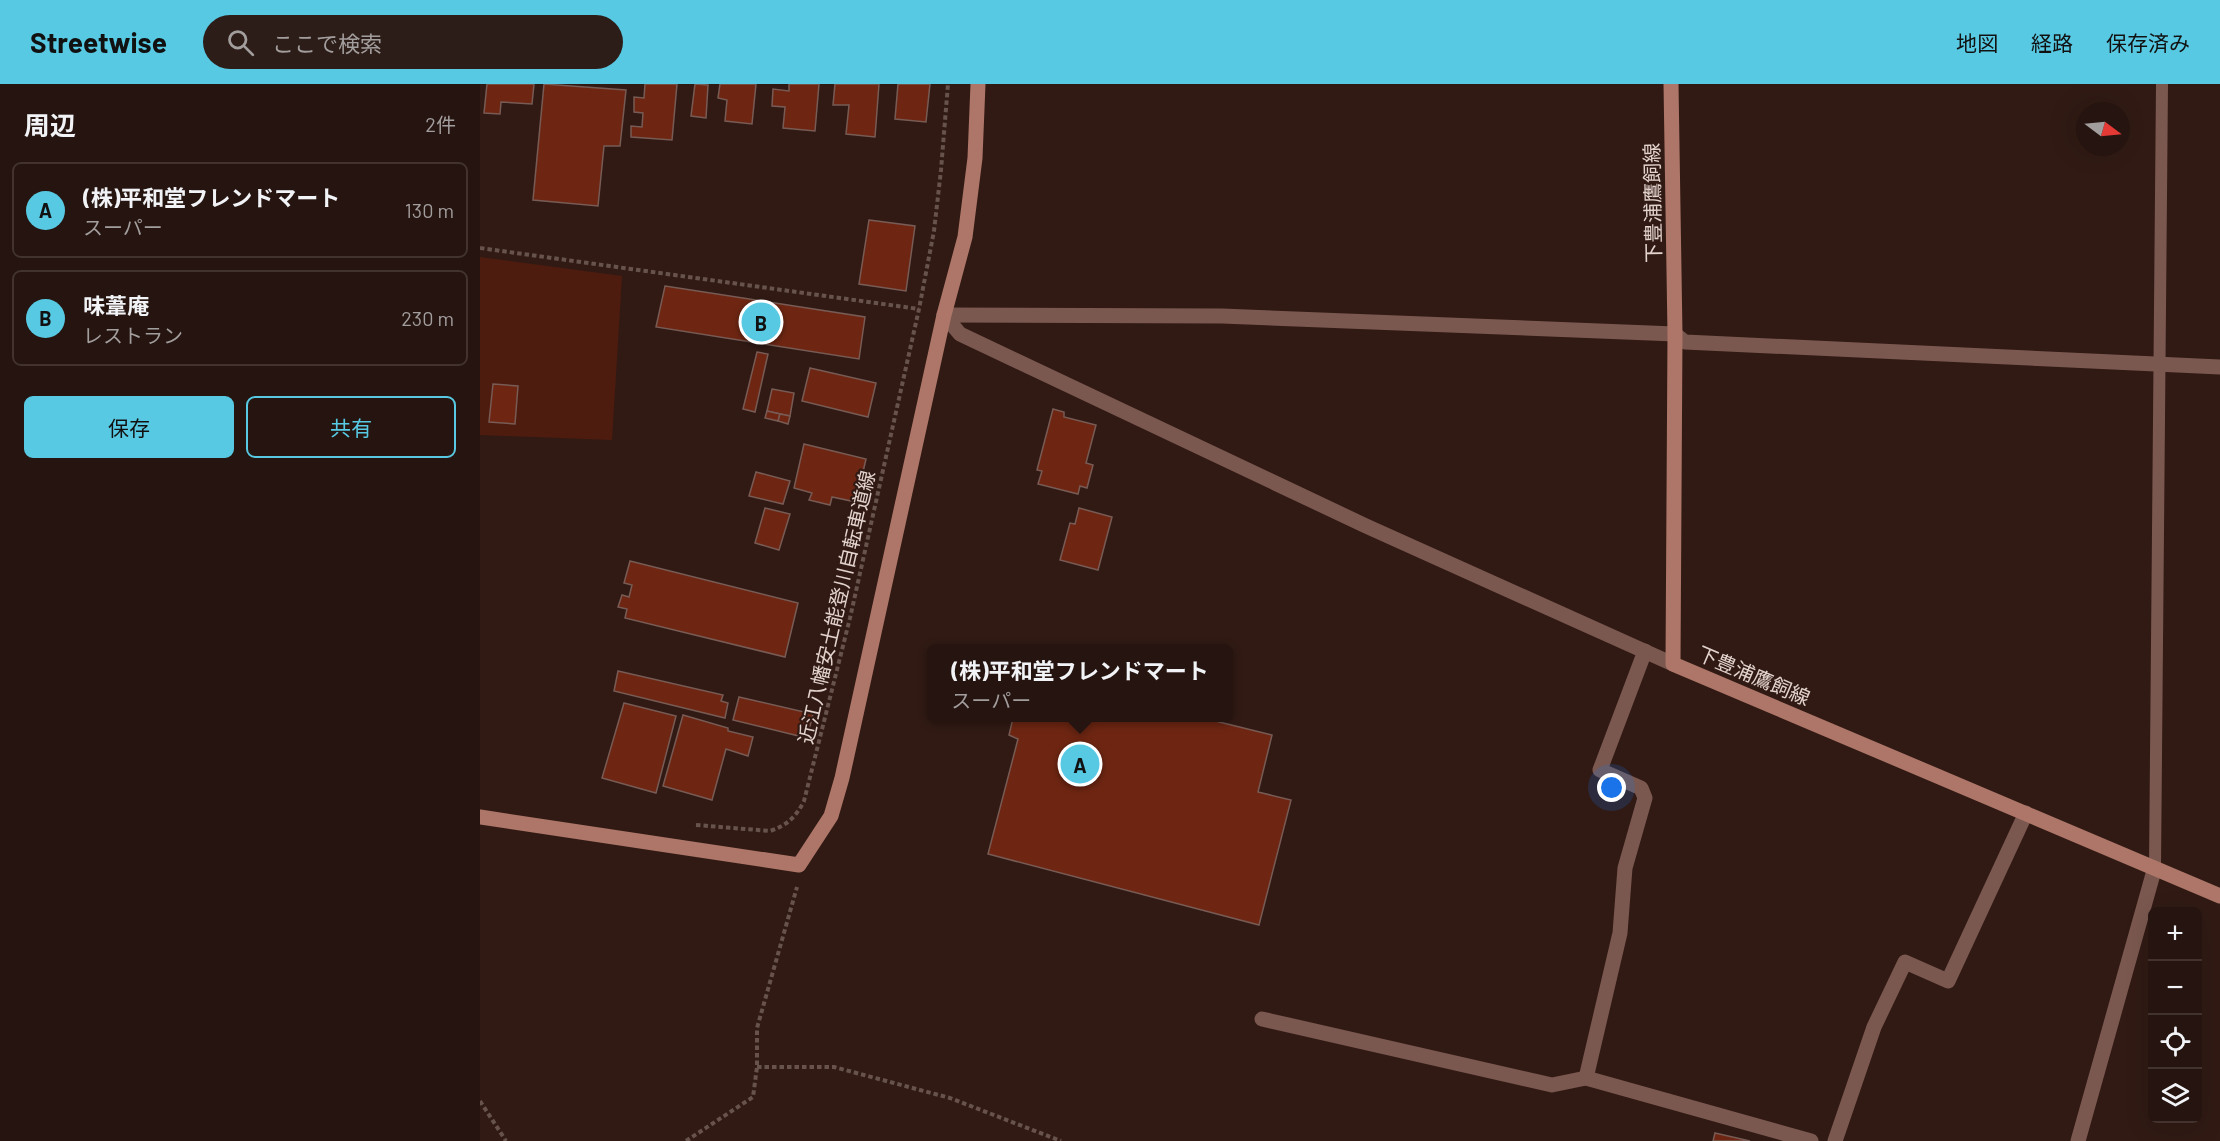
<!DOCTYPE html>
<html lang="ja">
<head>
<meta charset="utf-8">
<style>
  body { margin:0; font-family:Barlow,"Noto Sans JP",sans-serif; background:#2d1d18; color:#f1f3f6 }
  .controls { position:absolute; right:18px; bottom:18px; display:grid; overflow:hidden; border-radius:9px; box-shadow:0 6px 24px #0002 }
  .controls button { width:54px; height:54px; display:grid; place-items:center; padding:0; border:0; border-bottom:2px solid #42332f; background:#25140f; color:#f1f3f6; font:30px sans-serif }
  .compass { position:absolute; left:1596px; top:18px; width:54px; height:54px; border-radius:50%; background:#25140f; box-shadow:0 6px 24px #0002; rotate:106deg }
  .you { position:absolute; left:1132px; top:704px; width:21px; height:21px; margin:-15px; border:4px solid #fff; border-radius:50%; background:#1a73e8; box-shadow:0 0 0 9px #1a73e833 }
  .badge { display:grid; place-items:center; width:39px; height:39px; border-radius:50%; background:#58c9e3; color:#111; font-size:20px; font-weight:700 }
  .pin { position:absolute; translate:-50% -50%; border:3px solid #fff; box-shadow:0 2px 6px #0006 }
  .popup { position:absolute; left:447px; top:560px; width:306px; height:78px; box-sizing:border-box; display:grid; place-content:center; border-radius:9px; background:#25140f; filter:drop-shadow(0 2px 4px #0005); font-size:20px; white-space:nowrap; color:#a39e9e }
  .popup b { font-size:22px; color:#f1f3f6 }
  .popup::after { content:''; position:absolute; left:50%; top:100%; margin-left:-12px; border:12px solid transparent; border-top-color:#25140f }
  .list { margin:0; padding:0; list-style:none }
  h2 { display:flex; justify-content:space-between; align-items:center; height:78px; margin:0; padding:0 24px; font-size:26px }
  h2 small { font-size:20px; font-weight:400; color:#a39e9e }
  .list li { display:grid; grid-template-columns:39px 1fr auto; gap:18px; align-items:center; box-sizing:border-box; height:96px; margin:0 12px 12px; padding:0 12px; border:2px solid #42332f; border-radius:9px }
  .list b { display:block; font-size:22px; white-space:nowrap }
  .list p { margin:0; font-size:20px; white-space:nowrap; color:#a39e9e }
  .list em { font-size:20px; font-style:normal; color:#a39e9e }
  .actions { display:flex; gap:12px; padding:18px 24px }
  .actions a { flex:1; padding:14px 0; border:2px solid #58c9e3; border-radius:9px; text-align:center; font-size:21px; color:#58c9e3 }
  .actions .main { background:#58c9e3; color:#111 }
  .icon { flex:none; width:33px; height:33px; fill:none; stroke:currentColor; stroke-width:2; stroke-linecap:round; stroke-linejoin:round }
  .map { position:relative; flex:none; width:1740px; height:1057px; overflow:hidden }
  header { display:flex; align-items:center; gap:36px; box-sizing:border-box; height:84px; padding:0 30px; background:#58c9e3; color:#111 }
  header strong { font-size:28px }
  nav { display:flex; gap:33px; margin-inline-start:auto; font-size:21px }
  .search { width:420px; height:54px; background:#2d1d18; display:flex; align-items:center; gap:15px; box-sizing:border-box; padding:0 21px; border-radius:33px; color:#a39e9e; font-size:22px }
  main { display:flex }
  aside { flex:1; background:#25140f }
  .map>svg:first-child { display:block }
</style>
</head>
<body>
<header>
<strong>Streetwise</strong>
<div class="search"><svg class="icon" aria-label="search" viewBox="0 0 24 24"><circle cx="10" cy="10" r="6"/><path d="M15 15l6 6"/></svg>ここで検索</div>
<nav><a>地図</a><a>経路</a><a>保存済み</a></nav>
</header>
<main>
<aside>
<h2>周辺<small>2件</small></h2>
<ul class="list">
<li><span class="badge">A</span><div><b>(株)平和堂フレンドマート</b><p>スーパー</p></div><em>130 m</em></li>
<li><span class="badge">B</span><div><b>味葦庵</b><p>レストラン</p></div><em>230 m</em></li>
</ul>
<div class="actions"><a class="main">保存</a><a>共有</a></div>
</aside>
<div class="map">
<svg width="1740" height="1057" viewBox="0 0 1740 1057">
  <rect width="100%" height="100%" fill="#311a14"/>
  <path fill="#4e1c0f" d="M 0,173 L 142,192 L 132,356 L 0,351 Z"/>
  <g fill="#6e2612" stroke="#775b54" stroke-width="1.5">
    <path d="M 7,0 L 54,0 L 52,20 L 21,18 L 20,30 L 4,29 Z"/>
    <path d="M 64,0 L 146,6 L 140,62 L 124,62 L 118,122 L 53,116 Z"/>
    <path d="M 165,0 L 197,0 L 192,56 L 151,53 L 151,42 L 162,43 L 163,29 L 154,28 L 154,13 L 164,14 Z"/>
    <path d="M 215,0 L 228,1 L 226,34 L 211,32 Z"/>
    <path d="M 240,0 L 276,0 L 272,40 L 245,37 L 247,16 L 238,14 Z"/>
    <path d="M 309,0 L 339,0 L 335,47 L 303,44 L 305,23 L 292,22 L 293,5 L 309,7 Z"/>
    <path d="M 355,0 L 399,0 L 395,53 L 366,50 L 369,21 L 353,21 Z"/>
    <path d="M 418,0 L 450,0 L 446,38 L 415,35 Z"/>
    <path d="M 389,136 L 435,142 L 426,207 L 379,200 Z"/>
    <path d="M 185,202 L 385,233 L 379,275 L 176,243 Z"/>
    <path d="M 277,268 L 288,270 L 275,328 L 263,325 Z"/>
    <path d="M 330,284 L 396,299 L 388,333 L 322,317 Z"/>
    <path d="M 13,300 L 38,302 L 35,340 L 9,338 Z"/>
    <path d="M 292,305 L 314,309 L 310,332 L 287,327 Z"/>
    <path d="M 573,325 L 584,328 L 584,333 L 616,341 L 606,379 L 613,381 L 607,404 L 600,402 L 598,410 L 558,400 L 562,387 L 557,386 Z"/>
    <path d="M 287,327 L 300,330 L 298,337 L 285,334 Z"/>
    <path d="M 300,330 L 310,332 L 308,340 L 298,337 Z"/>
    <path d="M 324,360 L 386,375 L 376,418 L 352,413 L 350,421 L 329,416 L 332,409 L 314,404 Z"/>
    <path d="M 276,388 L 310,397 L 303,420 L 269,412 Z"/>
    <path d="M 285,424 L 310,430 L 299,466 L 275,459 Z"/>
    <path d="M 599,424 L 632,433 L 618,486 L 580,476 L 590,439 L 595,440 Z"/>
    <path d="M 150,477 L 318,519 L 305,573 L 145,534 L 147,525 L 138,523 L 142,511 L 149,513 L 152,501 L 144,499 Z"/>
    <path d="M 138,587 L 243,611 L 241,617 L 248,619 L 245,634 L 134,607 Z"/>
    <path d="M 259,613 L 333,630 L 327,654 L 253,636 Z"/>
    <path d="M 144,619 L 196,632 L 176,709 L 122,694 Z"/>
    <path d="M 203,631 L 248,644 L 248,647 L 273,653 L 268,672 L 246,665 L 232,716 L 183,702 Z"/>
    <path d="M 533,634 L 723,634 L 792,651 L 778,708 L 811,716 L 779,841 L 508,770 L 538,655 L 529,651 Z"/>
    <path d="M 1235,1049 L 1270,1057 L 1233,1057 Z"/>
  </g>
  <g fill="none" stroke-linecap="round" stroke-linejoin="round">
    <g stroke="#67524c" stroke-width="4" stroke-dasharray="4.5 3" stroke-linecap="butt">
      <path d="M 0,164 L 439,225"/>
      <path d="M 216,741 L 290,747 C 306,742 316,733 324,717 L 370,534 L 439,225 L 454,147 L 461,86 L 468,0"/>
      <path d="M 277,983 L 354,983 L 470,1014 L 581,1057"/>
      <path d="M 0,1017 L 26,1057"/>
      <path d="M 206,1057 L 273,1013 L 277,983 L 277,944 L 317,803"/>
    </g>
    <path stroke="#7a584f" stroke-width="12" d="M 1675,783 L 1682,0"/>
    <g stroke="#7a584f" stroke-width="15">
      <path d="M 464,231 L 742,232 L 1195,250 L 1205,258 L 1740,283"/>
      <path d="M 464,231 L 480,250 L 886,442 L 1193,580"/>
      <path d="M 782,935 L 1072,1001 L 1106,994 L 1331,1057"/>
      <path d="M 1106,994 L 1140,849 L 1145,784 L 1165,714 L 1161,704 L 1120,686 L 1165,567"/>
      <path d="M 1355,1057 L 1394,943 L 1425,878 L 1468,897 L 1546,729"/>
      <path d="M 1598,1057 L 1675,783"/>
    </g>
    <g stroke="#ad7668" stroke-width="15">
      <path d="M 1191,0 L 1195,250 L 1193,580 L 1740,812"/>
      <path d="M 0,733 L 319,781 L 351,732 L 362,694 L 464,231 L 485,153 L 495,74 L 498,0"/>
    </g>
  </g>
  <g text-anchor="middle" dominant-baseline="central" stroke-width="4.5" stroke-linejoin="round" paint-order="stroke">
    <g font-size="20" fill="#e3d3ce" stroke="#311a14">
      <text transform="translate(1172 119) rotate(-91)">下豊浦鷹飼線</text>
      <text transform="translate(356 523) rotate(-77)">近江八幡安土能登川自転車道線</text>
      <text transform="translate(1274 591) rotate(23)">下豊浦鷹飼線</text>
    </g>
  </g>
</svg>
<div class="controls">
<button>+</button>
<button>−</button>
<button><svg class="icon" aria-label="locate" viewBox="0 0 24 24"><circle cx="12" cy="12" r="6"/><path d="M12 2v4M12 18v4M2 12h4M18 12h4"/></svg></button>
<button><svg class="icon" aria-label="layers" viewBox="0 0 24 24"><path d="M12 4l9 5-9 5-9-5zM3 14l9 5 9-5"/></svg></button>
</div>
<svg class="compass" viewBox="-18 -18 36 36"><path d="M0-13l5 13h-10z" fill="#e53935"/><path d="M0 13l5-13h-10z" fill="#a39e9e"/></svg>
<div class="you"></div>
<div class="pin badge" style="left:600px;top:680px">A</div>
<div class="popup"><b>(株)平和堂フレンドマート</b>スーパー</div>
<div class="pin badge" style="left:281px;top:238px">B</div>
</div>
</main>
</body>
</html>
